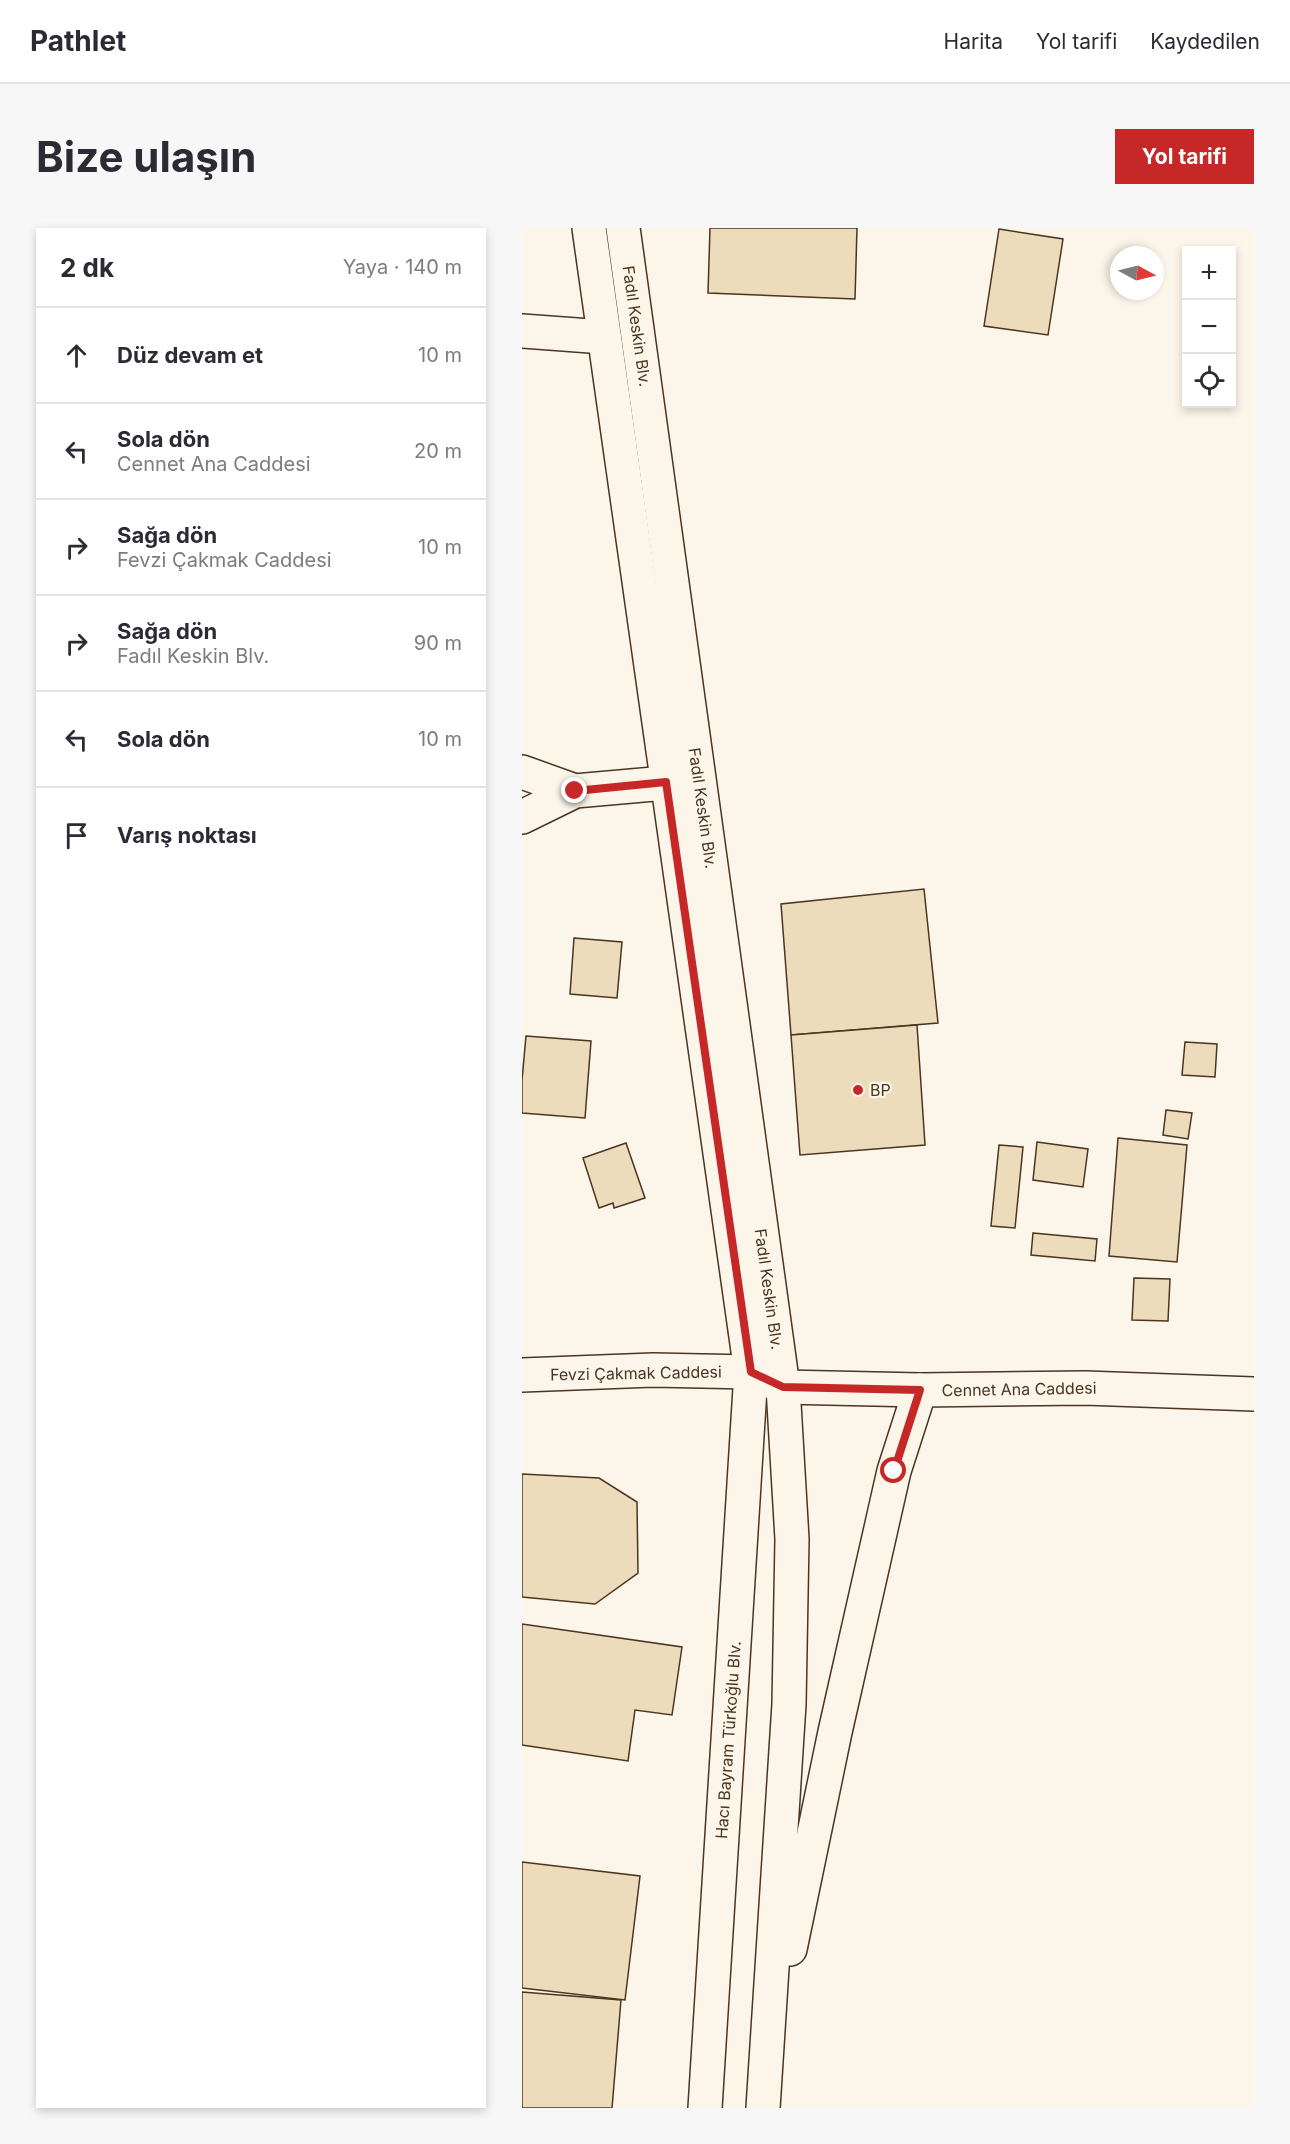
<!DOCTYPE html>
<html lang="tr">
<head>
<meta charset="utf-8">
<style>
  body { margin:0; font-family:Inter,sans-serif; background:#f7f7f7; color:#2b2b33 }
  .controls { position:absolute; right:18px; top:18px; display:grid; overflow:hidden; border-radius:0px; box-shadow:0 3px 9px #0003 }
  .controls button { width:54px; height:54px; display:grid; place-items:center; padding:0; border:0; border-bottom:2px solid #e1e1e2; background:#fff; color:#2b2b33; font:30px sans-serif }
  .compass { position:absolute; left:588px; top:18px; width:54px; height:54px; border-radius:50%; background:#fff; box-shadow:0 3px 9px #0003; rotate:97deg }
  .stop { position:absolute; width:18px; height:18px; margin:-14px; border:4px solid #c62828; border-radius:50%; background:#fff }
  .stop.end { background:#c62828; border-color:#fff; box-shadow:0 2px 6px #0008 }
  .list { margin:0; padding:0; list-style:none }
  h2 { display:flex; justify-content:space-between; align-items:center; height:78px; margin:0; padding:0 24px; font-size:26px }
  h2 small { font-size:20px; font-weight:400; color:#7c7c81 }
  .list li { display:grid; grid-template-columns:39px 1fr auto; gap:18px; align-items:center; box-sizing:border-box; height:96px; padding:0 24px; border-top:2px solid #e1e1e2 }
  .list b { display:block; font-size:22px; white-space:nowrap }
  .list p { margin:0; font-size:20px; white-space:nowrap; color:#7c7c81 }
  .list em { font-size:20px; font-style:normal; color:#7c7c81 }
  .icon { flex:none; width:33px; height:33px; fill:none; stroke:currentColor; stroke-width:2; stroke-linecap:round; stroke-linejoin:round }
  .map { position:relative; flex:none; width:732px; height:1880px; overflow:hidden; border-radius:0px }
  header { display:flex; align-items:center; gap:36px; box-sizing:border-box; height:84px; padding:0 30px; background:#fff; border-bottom:2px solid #e1e1e2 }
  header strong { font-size:28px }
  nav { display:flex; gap:33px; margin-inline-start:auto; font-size:21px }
  .intro { display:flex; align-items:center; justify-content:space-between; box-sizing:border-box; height:144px; padding:0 36px }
  h1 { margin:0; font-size:42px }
  .button { padding:15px 27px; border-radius:0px; background:#c62828; color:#fff; font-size:21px; font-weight:700 }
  main { display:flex; gap:36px; padding:0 36px }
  aside { flex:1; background:#fff; border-radius:0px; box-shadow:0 3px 9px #0003 }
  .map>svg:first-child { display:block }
</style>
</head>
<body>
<header>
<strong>Pathlet</strong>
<nav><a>Harita</a><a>Yol tarifi</a><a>Kaydedilen</a></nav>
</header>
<div class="intro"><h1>Bize ulaşın</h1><a class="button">Yol tarifi</a></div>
<main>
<aside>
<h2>2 dk<small>Yaya · 140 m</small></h2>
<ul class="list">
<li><svg class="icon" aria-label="ahead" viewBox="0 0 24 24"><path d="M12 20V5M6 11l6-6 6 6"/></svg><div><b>Düz devam et</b></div><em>10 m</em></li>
<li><svg class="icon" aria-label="left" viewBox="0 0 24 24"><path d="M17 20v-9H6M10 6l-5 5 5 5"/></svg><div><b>Sola dön</b><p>Cennet Ana Caddesi</p></div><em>20 m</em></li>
<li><svg class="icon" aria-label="right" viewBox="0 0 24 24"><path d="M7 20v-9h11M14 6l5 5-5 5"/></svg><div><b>Sağa dön</b><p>Fevzi Çakmak Caddesi</p></div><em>10 m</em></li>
<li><svg class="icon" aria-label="right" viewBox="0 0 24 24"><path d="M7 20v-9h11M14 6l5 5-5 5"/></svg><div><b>Sağa dön</b><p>Fadıl Keskin Blv.</p></div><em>90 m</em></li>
<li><svg class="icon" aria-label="left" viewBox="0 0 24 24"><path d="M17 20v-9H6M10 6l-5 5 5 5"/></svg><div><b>Sola dön</b></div><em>10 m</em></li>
<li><svg class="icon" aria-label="arrive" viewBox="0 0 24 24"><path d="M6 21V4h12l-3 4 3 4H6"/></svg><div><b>Varış noktası</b></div></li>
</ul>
</aside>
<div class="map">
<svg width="732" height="1880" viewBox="0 0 732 1880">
  <rect width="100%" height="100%" fill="#fbf6e9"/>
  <g fill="#ecdcbc" stroke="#4a3520" stroke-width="1.5">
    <path d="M 188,0 L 335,0 L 333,71 L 186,65 Z"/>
    <path d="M 477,1 L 541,11 L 526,107 L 462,98 Z"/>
    <path d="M 402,661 L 416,795 L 269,807 L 259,676 Z"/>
    <path d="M 52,710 L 100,714 L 95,770 L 48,766 Z"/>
    <path d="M 395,797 L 403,917 L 278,927 L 269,807 Z"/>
    <path d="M 4,808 L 69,813 L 63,890 L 0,885 L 0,852 Z"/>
    <path d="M 663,814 L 695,816 L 693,849 L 660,847 Z"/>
    <path d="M 644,882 L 670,885 L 666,911 L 641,907 Z"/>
    <path d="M 596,910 L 665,917 L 655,1034 L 587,1028 Z"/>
    <path d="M 515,914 L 566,921 L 561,959 L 511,952 Z"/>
    <path d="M 104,915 L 123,970 L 92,980 L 91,975 L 77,980 L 61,930 Z"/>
    <path d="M 477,917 L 501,919 L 493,1000 L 469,998 Z"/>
    <path d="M 511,1005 L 575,1011 L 573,1033 L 509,1027 Z"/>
    <path d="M 612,1050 L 648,1051 L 646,1093 L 610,1092 Z"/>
    <path d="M 0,1246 L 77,1250 L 115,1274 L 116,1345 L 73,1376 L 0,1369 Z"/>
    <path d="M 0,1396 L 160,1419 L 150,1487 L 113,1482 L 106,1533 L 0,1517 Z"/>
    <path d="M 0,1634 L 118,1648 L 103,1772 L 0,1760 Z"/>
    <path d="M 0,1764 L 99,1772 L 90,1880 L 0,1880 Z"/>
  </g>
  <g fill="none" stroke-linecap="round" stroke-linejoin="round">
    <g stroke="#4a3520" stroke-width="36">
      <g id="minor">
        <path d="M 67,0 L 229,1144 L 183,1880"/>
        <path d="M 101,0 L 261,1159 L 270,1311 L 267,1476 L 241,1880"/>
        <path d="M 0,103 L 82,109"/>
        <path d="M 0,544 L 53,563"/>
        <path d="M 0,589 L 53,563 L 166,553"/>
        <path d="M 0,1147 L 131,1142 L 229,1144 L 261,1159 L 398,1162 L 563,1160 L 732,1166"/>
        <path d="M 268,1721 L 313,1504 L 372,1243 L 398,1162"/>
      </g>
    </g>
    <use href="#minor" stroke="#fbf6e9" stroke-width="33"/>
  </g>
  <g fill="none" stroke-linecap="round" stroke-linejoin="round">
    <path stroke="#c62828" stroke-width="8" d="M 53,563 L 144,554 L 229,1144 L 261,1159 L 398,1162 L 372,1243"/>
  </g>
  <circle fill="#c62828" stroke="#fbf6e9" stroke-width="2" cx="336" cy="862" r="6"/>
  <g text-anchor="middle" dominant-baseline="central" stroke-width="4.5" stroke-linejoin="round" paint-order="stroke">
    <g font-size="16" fill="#4a3520" stroke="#fbf6e9">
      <text transform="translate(115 98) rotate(82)">Fadıl Keskin Blv.</text>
      <text transform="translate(181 580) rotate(82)">Fadıl Keskin Blv.</text>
      <text transform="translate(247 1061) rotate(82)">Fadıl Keskin Blv.</text>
      <text transform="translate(114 1145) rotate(-1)">Fevzi Çakmak Caddesi</text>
      <text transform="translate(497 1161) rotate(-1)">Cennet Ana Caddesi</text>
      <text transform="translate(206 1512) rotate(-86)">Hacı Bayram Türkoğlu Blv.</text>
    </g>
    <g font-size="16" fill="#4a3520" stroke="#fbf6e9" text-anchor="start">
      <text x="348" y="862">BP</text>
    </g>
  </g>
</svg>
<div class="controls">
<button>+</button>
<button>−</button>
<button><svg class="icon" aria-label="locate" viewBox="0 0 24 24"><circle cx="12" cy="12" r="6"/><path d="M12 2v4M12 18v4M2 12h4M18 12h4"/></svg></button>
</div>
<svg class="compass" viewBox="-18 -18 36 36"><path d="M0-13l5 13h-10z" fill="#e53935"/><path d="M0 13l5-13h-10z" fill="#7c7c81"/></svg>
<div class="stop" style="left:372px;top:1243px"></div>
<div class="stop end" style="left:53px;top:563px"></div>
</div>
</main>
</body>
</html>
